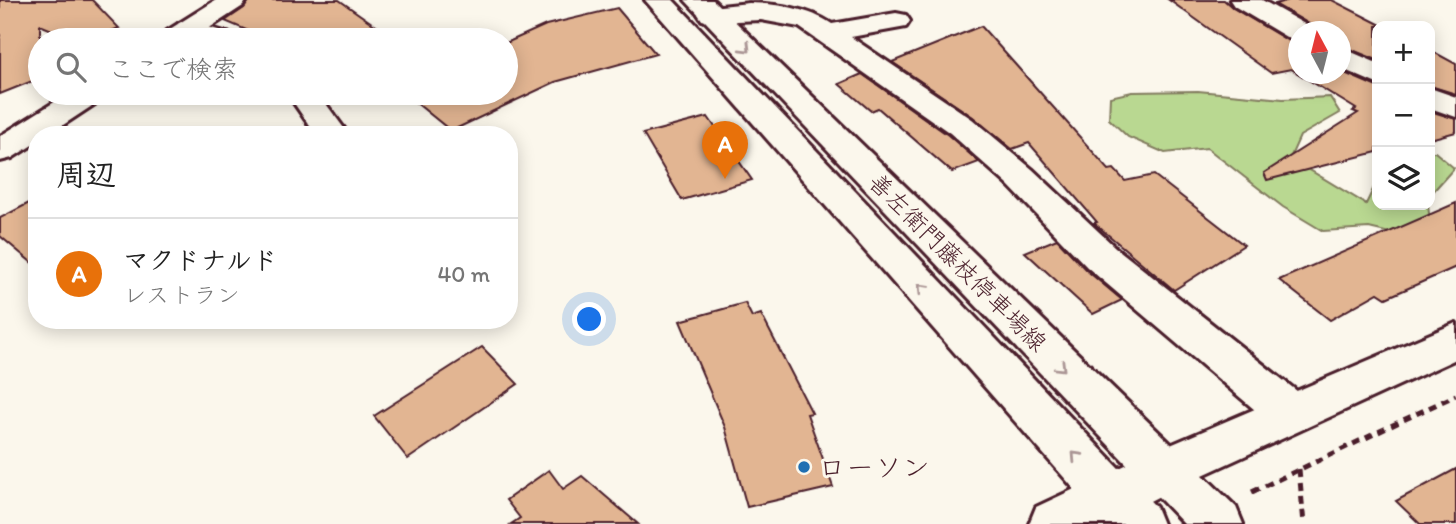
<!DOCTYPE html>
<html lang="ja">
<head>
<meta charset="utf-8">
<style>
  body { margin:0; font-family:Itim,"Klee One",sans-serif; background:#f2f2f2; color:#222 }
  .controls { position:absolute; right:21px; top:21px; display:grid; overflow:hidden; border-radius:14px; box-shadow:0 4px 18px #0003 }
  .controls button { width:63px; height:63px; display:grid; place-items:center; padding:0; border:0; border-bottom:2px solid #e0e0e0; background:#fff; color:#222; font:35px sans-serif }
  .compass { position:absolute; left:1288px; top:21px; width:63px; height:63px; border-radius:50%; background:#fff; box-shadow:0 4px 18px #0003; rotate:353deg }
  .you { position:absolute; left:590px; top:320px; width:24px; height:24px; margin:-18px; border:5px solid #fff; border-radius:50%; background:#1a73e8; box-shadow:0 0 0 10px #1a73e833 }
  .badge { display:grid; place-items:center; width:46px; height:46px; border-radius:50%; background:#7c3aed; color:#fff; font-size:23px; font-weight:700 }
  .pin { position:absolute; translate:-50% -58px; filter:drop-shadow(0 2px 4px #0008) }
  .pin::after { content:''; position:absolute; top:37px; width:24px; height:21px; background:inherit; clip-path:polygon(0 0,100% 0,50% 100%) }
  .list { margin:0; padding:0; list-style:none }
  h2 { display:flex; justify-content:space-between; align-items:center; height:91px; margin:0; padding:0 28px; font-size:30px }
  h2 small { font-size:23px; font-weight:400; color:#767676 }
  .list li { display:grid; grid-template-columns:46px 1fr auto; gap:21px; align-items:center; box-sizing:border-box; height:112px; padding:0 28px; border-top:2px solid #e0e0e0 }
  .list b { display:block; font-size:26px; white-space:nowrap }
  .list p { margin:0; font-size:23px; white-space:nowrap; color:#767676 }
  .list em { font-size:23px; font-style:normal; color:#767676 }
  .icon { flex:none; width:38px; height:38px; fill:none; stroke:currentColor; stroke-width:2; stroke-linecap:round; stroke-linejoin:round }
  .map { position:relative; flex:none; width:1456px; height:524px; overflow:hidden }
  .search { position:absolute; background:#fff; box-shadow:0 4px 18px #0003; left:28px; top:28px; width:490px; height:77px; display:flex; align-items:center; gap:18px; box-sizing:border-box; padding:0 24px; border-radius:38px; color:#767676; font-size:26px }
  .panel { position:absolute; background:#fff; box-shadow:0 4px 18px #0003; left:28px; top:126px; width:490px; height:203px; border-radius:28px }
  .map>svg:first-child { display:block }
</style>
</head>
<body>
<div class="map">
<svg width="1456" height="524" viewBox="0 0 1456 524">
  <rect width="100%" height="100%" fill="#fbf7ec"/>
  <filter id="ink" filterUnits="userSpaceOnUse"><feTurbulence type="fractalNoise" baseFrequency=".0143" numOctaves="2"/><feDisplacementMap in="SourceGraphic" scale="14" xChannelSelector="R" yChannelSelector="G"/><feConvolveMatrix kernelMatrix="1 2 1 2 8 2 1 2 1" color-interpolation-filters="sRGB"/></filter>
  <g filter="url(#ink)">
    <g fill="#b9d891" stroke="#827c5e" stroke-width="2">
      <path d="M 1198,91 L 1283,99 L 1330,97 L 1340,113 L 1300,136 L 1290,158 L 1366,204 L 1377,181 L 1377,205 L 1428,205 L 1430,222 L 1440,245 L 1369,228 L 1323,231 L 1283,207 L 1207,148 L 1165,153 L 1128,137 L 1109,119 L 1110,97 L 1132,92 Z"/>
      <path d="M 1430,152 L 1435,152 L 1454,168 L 1430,195 Z"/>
    </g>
    <g fill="#e2b592" stroke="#4a1f2b" stroke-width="2">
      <path d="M 0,0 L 92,0 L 119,28 L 88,40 L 76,40 L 40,25 L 40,78 L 0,94 Z"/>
      <path d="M 250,0 L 339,0 L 396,40 L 270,40 L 225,21 L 244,8 Z"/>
      <path d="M 1169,0 L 1224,0 L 1233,8 L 1287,40 L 1298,42 L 1298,73 L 1291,69 L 1271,73 Z"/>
      <path d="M 1289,0 L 1332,0 L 1383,26 L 1377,26 L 1377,60 L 1340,45 L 1340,32 L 1314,32 L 1309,24 L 1275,4 Z"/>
      <path d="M 617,8 L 656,54 L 555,82 L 451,131 L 404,93 L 506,93 L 506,43 L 546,25 Z"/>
      <path d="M 981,26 L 1109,170 L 1114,169 L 1125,181 L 1154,175 L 1244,245 L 1174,290 L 1094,223 L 1097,222 L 1029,143 L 1012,149 L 973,117 L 892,62 Z"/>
      <path d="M 1430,50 L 1456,64 L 1456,94 L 1430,86 Z"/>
      <path d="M 1340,71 L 1377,87 L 1377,152 L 1267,180 L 1264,173 L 1358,113 L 1353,111 L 1356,109 L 1299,74 L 1340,74 Z"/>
      <path d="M 862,74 L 948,135 L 979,162 L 952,172 L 878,108 L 871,111 L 839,84 Z"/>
      <path d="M 1430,111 L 1456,119 L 1456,132 L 1430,139 Z"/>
      <path d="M 708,117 L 752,180 L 682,200 L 643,134 Z"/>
      <path d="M 37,199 L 37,267 L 0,236 L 0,218 Z"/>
      <path d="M 1456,203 L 1456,267 L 1386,298 L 1378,293 L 1330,320 L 1279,280 Z"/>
      <path d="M 1057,239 L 1085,269 L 1122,300 L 1093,314 L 1025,252 Z"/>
      <path d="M 745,303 L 752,317 L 761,314 L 812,413 L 807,414 L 833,487 L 747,507 L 725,427 L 680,321 Z"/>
      <path d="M 482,347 L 518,384 L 408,459 L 374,416 Z"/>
      <path d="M 1456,469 L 1456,524 L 1420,524 L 1396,501 Z"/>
      <path d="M 549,470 L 563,489 L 582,476 L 638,524 L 511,524 L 520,518 L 506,500 Z"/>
    </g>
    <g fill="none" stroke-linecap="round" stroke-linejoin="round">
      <g stroke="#4a1f2b" stroke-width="6">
        <g id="minor">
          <path d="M 1230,0 L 1262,0 L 1308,26 L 1312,32 L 1298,32 L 1298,40 L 1288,38 L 1234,6 Z"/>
          <path d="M 749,3 C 778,4 808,8 832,24 L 896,13 L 906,15 L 910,21 L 906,27 L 851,37 L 972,119 L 1032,169 L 1115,247 L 1307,399 L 1314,413 L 1307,427 L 1291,432 L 1275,427 L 1087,267 L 1008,185 L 950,133 L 799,27 L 761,20 L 712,22 L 702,20 L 698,14 L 702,8 Z"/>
          <path d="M 189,21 L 231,34 L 235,40 C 217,41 187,46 175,29 L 179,23 Z"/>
          <path d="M 1340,47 L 1377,63 L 1377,84 L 1340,68 Z"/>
          <path d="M 1430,88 L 1456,97 L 1456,117 L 1430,108 Z"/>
          <path d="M 287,93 L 318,93 L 349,135 L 316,135 Z"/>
        </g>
      </g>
      <g stroke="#4a1f2b" stroke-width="6">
        <g id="tertiary">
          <path d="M 216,0 L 247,0 L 243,6 L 191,40 L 158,40 L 162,34 Z"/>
          <path d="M 69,93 L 105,93 L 101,100 L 48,135 L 37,135 L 37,142 L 12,158 L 0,161 L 0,136 Z"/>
          <path d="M 1456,323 L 1456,359 L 1181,485 L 1105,524 L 1029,524 L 1036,507 L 1147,455 Z"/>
        </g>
      </g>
      <g stroke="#4a1f2b" stroke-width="6">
        <g id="secondary">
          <path d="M 645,0 L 673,0 L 1156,507 L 1163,524 L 1105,524 Z"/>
          <path d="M 685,0 L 713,0 L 1236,507 L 1243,524 L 1184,524 Z"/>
        </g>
      </g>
      <g stroke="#4a1f2b" stroke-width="5" stroke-dasharray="8 6" stroke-linecap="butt">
        <path d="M 1299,469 L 1304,524"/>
        <path d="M 1252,492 L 1456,395"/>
      </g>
      <use href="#minor" fill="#fbf7ec" fill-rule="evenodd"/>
      <use href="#tertiary" fill="#fbf7ec" fill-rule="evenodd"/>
      <use href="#secondary" fill="#fbf7ec" fill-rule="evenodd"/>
    </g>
    <defs><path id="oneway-chevron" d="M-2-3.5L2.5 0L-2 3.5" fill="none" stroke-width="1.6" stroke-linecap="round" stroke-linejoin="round" transform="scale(1.75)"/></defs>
    <g stroke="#ab9695">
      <use href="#oneway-chevron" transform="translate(746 48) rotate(45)"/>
      <use href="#oneway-chevron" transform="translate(922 288) rotate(-133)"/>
      <use href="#oneway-chevron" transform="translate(1061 367) rotate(45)"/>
      <use href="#oneway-chevron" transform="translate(1076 456) rotate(-133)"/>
    </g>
  </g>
  <circle fill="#1f6fb2" stroke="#fbf7ec" stroke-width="2.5" cx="804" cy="467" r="7"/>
  <g text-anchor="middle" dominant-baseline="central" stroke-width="6" stroke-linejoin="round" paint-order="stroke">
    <g font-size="24" fill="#4a1f2b" stroke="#fbf7ec">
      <text transform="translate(958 262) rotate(45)">善左衛門藤枝停車場線</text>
    </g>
    <g font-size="28" fill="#4a1f2b" stroke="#fbf7ec" text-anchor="start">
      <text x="818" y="467">ローソン</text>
    </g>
  </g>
</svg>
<div class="controls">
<button>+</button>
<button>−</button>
<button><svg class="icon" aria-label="layers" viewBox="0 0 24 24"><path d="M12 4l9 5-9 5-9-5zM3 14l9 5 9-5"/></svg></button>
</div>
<svg class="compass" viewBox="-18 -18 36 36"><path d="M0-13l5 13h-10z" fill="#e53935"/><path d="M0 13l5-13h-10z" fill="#767676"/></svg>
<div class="you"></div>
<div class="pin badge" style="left:725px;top:179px;background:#e8710a">A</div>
<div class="search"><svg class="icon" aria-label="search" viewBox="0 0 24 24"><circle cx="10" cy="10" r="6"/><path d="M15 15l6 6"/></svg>ここで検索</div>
<section class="panel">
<h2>周辺<small></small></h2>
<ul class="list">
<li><span class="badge" style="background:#e8710a">A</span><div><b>マクドナルド</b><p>レストラン</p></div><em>40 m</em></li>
</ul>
</section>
</div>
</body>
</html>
